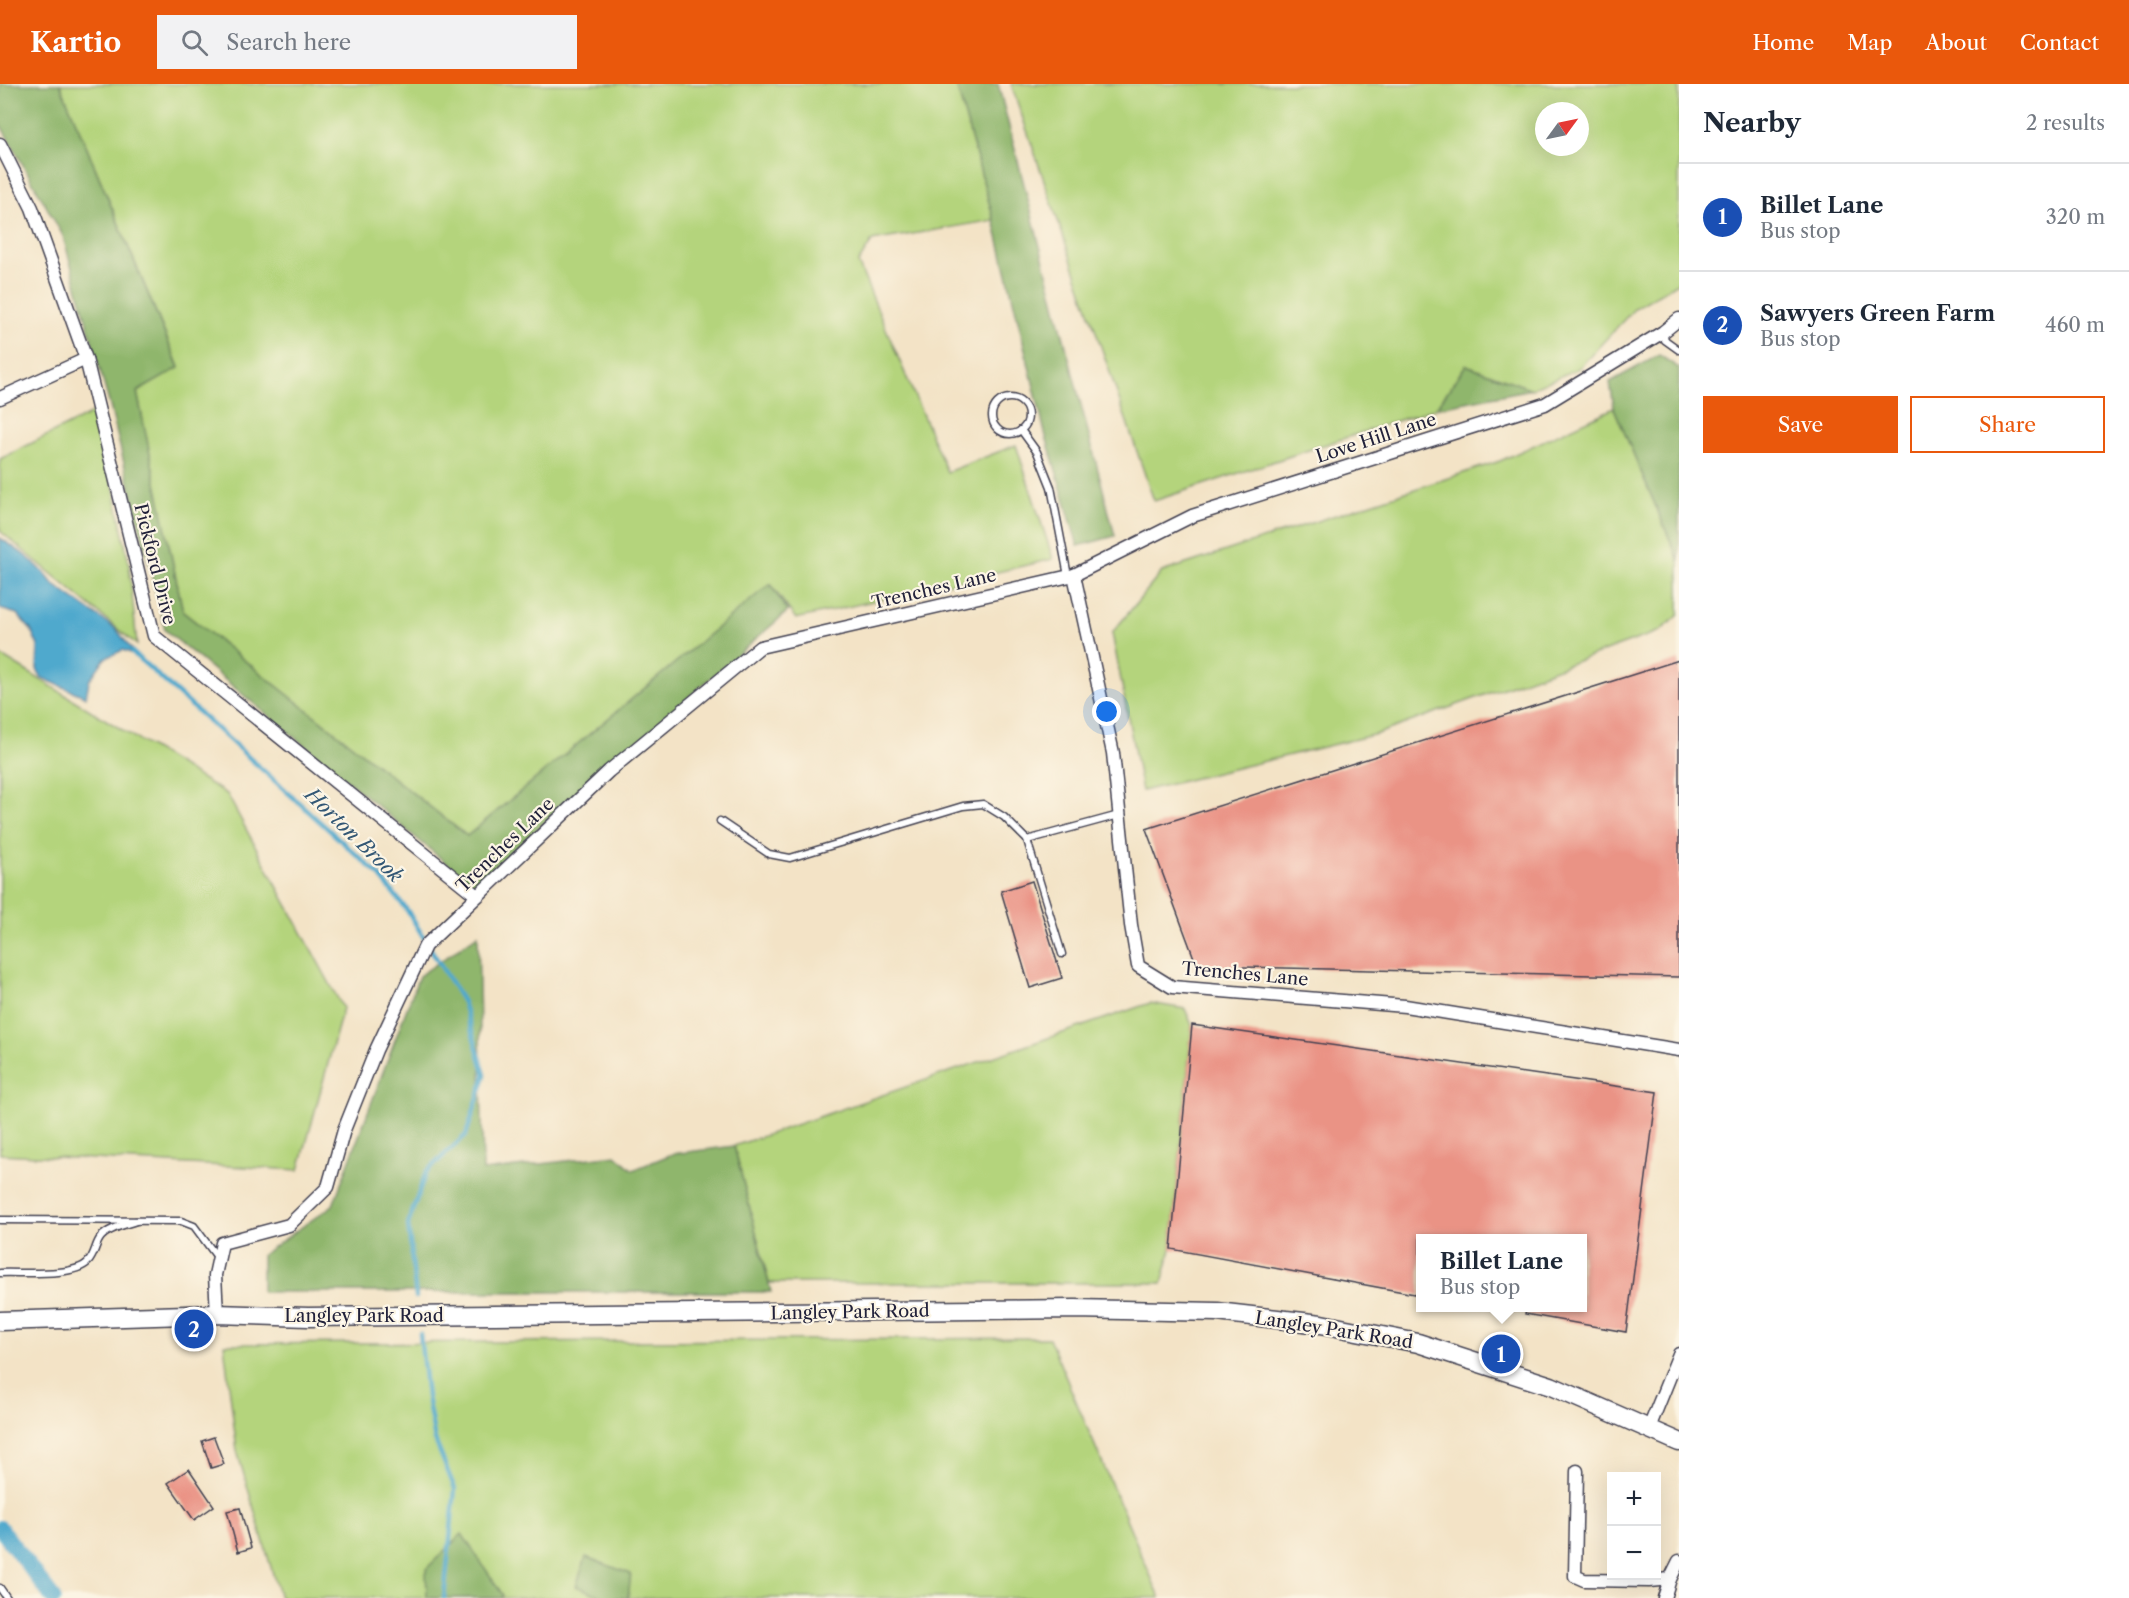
<!DOCTYPE html>
<html lang="en">
<head>
<meta charset="utf-8">
<style>
  body { margin:0; font-family:"Libre Caslon Text",serif; background:#f2f2f3; color:#1f2937 }
  .controls { position:absolute; right:18px; bottom:18px; display:grid; overflow:hidden; border-radius:0px; box-shadow:0 6px 24px #0002 }
  .controls button { width:54px; height:54px; display:grid; place-items:center; padding:0; border:0; border-bottom:2px solid #e0e1e3; background:#fff; color:#1f2937; font:30px sans-serif }
  .compass { position:absolute; left:1535px; top:18px; width:54px; height:54px; border-radius:50%; background:#fff; box-shadow:0 6px 24px #0002; rotate:57deg }
  .you { position:absolute; left:1107px; top:628px; width:21px; height:21px; margin:-15px; border:4px solid #fff; border-radius:50%; background:#1a73e8; box-shadow:0 0 0 9px #1a73e833 }
  .badge { display:grid; place-items:center; width:39px; height:39px; border-radius:50%; background:#ea580c; color:#fff; font-size:20px; font-weight:700 }
  .pin { position:absolute; translate:-50% -50%; border:3px solid #fff; box-shadow:0 2px 6px #0006 }
  .popup { position:absolute; left:1416px; top:1150px; width:171px; height:78px; box-sizing:border-box; display:grid; place-content:center; border-radius:0px; background:#fff; filter:drop-shadow(0 2px 4px #0005); font-size:20px; white-space:nowrap; color:#747a83 }
  .popup b { font-size:22px; color:#1f2937 }
  .popup::after { content:''; position:absolute; left:50%; top:100%; margin-left:-12px; border:12px solid transparent; border-top-color:#fff }
  .list { margin:0; padding:0; list-style:none }
  h2 { display:flex; justify-content:space-between; align-items:center; height:78px; margin:0; padding:0 24px; font-size:26px }
  h2 small { font-size:20px; font-weight:400; color:#747a83 }
  .list li { display:grid; grid-template-columns:39px 1fr auto; gap:18px; align-items:center; box-sizing:border-box; height:108px; padding:0 24px; border-top:2px solid #e0e1e3 }
  .list b { display:block; font-size:22px; white-space:nowrap }
  .list p { margin:0; font-size:20px; white-space:nowrap; color:#747a83 }
  .list em { font-size:20px; font-style:normal; color:#747a83 }
  .actions { display:flex; gap:12px; padding:18px 24px }
  .actions a { flex:1; padding:14px 0; border:2px solid #ea580c; border-radius:0px; text-align:center; font-size:21px; color:#ea580c }
  .actions .main { background:#ea580c; color:#fff }
  .icon { flex:none; width:33px; height:33px; fill:none; stroke:currentColor; stroke-width:2; stroke-linecap:round; stroke-linejoin:round }
  .map { position:relative; flex:none; width:1679px; height:1514px; overflow:hidden }
  header { display:flex; align-items:center; gap:36px; box-sizing:border-box; height:84px; padding:0 30px; background:#ea580c; color:#fff }
  header strong { font-size:28px }
  nav { display:flex; gap:33px; margin-inline-start:auto; font-size:21px }
  .search { width:420px; height:54px; background:#f2f2f3; display:flex; align-items:center; gap:15px; box-sizing:border-box; padding:0 21px; border-radius:0px; color:#747a83; font-size:22px }
  main { display:flex }
  aside { flex:1; background:#fff }
  .map>svg:first-child { display:block }
</style>
</head>
<body>
<header>
<strong>Kartio</strong>
<div class="search"><svg class="icon" aria-label="search" viewBox="0 0 24 24"><circle cx="10" cy="10" r="6"/><path d="M15 15l6 6"/></svg>Search here</div>
<nav><a>Home</a><a>Map</a><a>About</a><a>Contact</a></nav>
</header>
<main>
<div class="map">
<svg width="1679" height="1514" viewBox="0 0 1679 1514">
  <rect width="100%" height="100%" fill="#fcf5e5"/>
  <filter id="ink" filterUnits="userSpaceOnUse"><feTurbulence type="fractalNoise" baseFrequency=".0167" numOctaves="2"/><feDisplacementMap in="SourceGraphic" scale="12" xChannelSelector="R" yChannelSelector="G"/><feConvolveMatrix kernelMatrix="1 2 1 2 8 2 1 2 1" color-interpolation-filters="sRGB"/></filter>
  <filter id="wash" filterUnits="userSpaceOnUse"><feTurbulence type="fractalNoise" baseFrequency=".008" numOctaves="4" result="noise"/><feDisplacementMap in="SourceGraphic" scale="24" xChannelSelector="R" yChannelSelector="G"/><feGaussianBlur stdDeviation="1.35" result="paint"/><feColorMatrix in="noise" values="0 0 0 0 0 0 0 0 0 0 0 0 0 0 0 0 0 1.4 0 .05"/><feComposite in="paint" operator="in"/></filter>
  <g filter="url(#wash)">
    <rect width="100%" height="100%" fill="#f3e3c6"/>
    <g fill="#b4d47c" stroke="#6b7b5c" stroke-width="1.5" fill-rule="evenodd">
      <path d="M 60,0 L 956,0 L 994,136 L 872,157 L 858,179 L 947,388 L 1016,361 L 1053,475 L 796,535 L 770,500 L 467,752 L 183,528 L 137,308 L 179,283 Z"/>
      <path d="M 1011,0 L 1679,0 L 1679,198 L 1635,224 L 1579,284 L 1532,305 L 1466,281 L 1436,324 L 1154,417 ZM 1544,27 L 1580,27 L 1580,63 L 1544,63 Z"/>
      <path d="M 1614,324 L 1679,477 L 1679,531 L 1660,547 L 1377,650 L 1142,707 L 1112,549 L 1162,488 L 1500,377 Z"/>
      <path d="M 98,326 L 129,480 L 137,561 L 0,447 L 0,375 Z"/>
      <path d="M 0,571 L 227,710 L 343,924 L 299,1086 L 0,1070 Z"/>
      <path d="M 1150,919 L 1185,925 L 1192,941 L 1171,1165 L 1162,1199 L 769,1199 L 734,1062 Z"/>
      <path d="M 1049,1254 L 1160,1514 L 280,1514 L 237,1367 L 224,1260 Z"/>
    </g>
    <g fill="#8fb66c" stroke="#586c54" stroke-width="1.5">
      <path d="M 0,0 L 60,0 L 179,284 L 137,308 L 183,528 L 467,752 L 770,500 L 788,527 L 473,801 L 165,546 L 110,322 L 63,152 L 0,40 Z"/>
      <path d="M 956,0 L 998,0 L 1115,452 L 1078,462 L 1045,349 L 994,136 Z"/>
      <path d="M 1659,271 L 1679,284 L 1679,477 L 1614,324 L 1610,298 Z"/>
      <path d="M 1466,281 L 1532,305 L 1436,324 Z"/>
      <path d="M 478,851 L 483,1087 L 616,1071 L 633,1086 L 672,1070 L 734,1062 L 771,1208 L 262,1208 L 262,1171 L 333,1121 L 419,892 Z"/>
      <path d="M 462,1450 L 503,1511 L 502,1514 L 427,1514 L 426,1485 Z"/>
      <path d="M 586,1473 L 631,1490 L 628,1514 L 605,1514 L 576,1502 Z"/>
    </g>
    <path fill="#4fa9cd" stroke="#386684" stroke-width="1.5" d="M 0,454 C 20,467 40,481 53,500 L 117,546 L 136,571 L 123,566 L 105,574 L 89,597 L 86,613 L 42,594 L 37,585 L 38,562 L 31,546 L 17,530 L 0,525 Z"/>
    <g fill="none" stroke-linecap="round" stroke-linejoin="round">
      <g stroke="#4fa9cd" stroke-width="4.5">
        <path d="M 132,568 L 379,791 L 407,826 L 463,918 L 485,991 L 466,1051 L 426,1088 L 408,1140 L 416,1213"/>
        <path d="M 420,1250 L 427,1313 L 435,1356 L 455,1405 L 444,1514"/>
      </g>
      <path stroke="#4fa9cd" stroke-width="16" d="M 0,1444 L 53,1514"/>
    </g>
    <g id="blocks">
      <g fill="#ea9385">
        <path d="M 1679,576 L 1679,893 L 1197,882 L 1146,745 Z"/>
        <path d="M 1032,797 L 1062,894 L 1030,904 L 1001,807 Z"/>
        <path d="M 1192,941 L 1657,1008 L 1626,1248 L 1525,1230 L 1526,1224 L 1582,1224 L 1582,1155 L 1420,1155 L 1420,1211 L 1171,1165 Z"/>
        <path d="M 214,1353 L 224,1380 L 211,1384 L 202,1357 Z"/>
        <path d="M 189,1385 L 214,1422 L 194,1436 L 168,1399 Z"/>
        <path d="M 240,1424 L 251,1464 L 238,1468 L 227,1427 Z"/>
      </g>
    </g>
  </g>
  <g filter="url(#ink)">
    <use href="#blocks" fill-opacity="0" stroke="#413f50" stroke-width="1.5"/>
    <g fill="none" stroke-linecap="round" stroke-linejoin="round">
      <g stroke="#413f50" stroke-width="9">
        <g id="service">
          <path d="M 1663,248 L 1665,256 L 1679,266"/>
          <circle cx="1010" cy="332" r="18"/>
          <path d="M 1021,346 L 1037,368 L 1051,403 L 1068,492"/>
          <path d="M 720,737 L 769,770 L 790,774 L 963,722 L 983,720 L 1004,733 L 1027,756"/>
          <path d="M 1062,870 L 1027,756 L 1119,731"/>
          <path d="M 0,1136 L 181,1137 L 194,1142 L 217,1173"/>
          <path d="M 0,1189 C 21,1188 74,1193 88,1178 C 95,1171 95,1160 101,1153 C 109,1144 125,1141 136,1137"/>
          <path d="M 0,1504 L 7,1514"/>
        </g>
      </g>
      <g stroke="#413f50" stroke-width="15">
        <g id="minor">
          <path d="M 0,60 L 32,124 L 86,275 L 154,552 L 477,812"/>
          <path d="M 0,314 L 86,275"/>
          <path d="M 1074,491 L 1113,669 L 1131,841 L 1138,882 L 1172,903 L 1405,922 L 1679,966"/>
          <path d="M 217,1230 L 215,1191 L 222,1159 L 289,1141 L 328,1103 L 344,1046 L 376,966 L 425,862 L 609,687 L 760,563 L 1074,491 L 1192,432 L 1545,320 L 1663,248 L 1679,235"/>
          <path d="M 1649,1344 L 1679,1270"/>
          <path d="M 1577,1387 L 1575,1492 L 1584,1496 L 1649,1497 L 1670,1495"/>
          <path d="M 1664,1514 L 1670,1495 L 1679,1477"/>
        </g>
      </g>
      <g stroke="#413f50" stroke-width="21">
        <path id="secondary" d="M 0,1237 L 217,1230 L 308,1233 L 1075,1225 L 1217,1228 L 1321,1240 L 1418,1259 L 1551,1302 L 1679,1358"/>
      </g>
      <use href="#service" stroke="#fff" stroke-width="6"/>
      <use href="#minor" stroke="#fff" stroke-width="12"/>
      <use href="#secondary" stroke="#fff" stroke-width="18"/>
    </g>
  </g>
  <g text-anchor="middle" dominant-baseline="central" stroke-width="4.5" stroke-linejoin="round" paint-order="stroke">
    <g font-size="18" fill="#22223b" stroke="#fcf5e5">
      <text transform="translate(1376 354) rotate(-18)">Love Hill Lane</text>
      <text transform="translate(155 480) rotate(76)">Pickford Drive</text>
      <text transform="translate(934 505) rotate(-13)">Trenches Lane</text>
      <text transform="translate(505 761) rotate(-44)">Trenches Lane</text>
      <text transform="translate(1245 890) rotate(5)">Trenches Lane</text>
      <text transform="translate(850 1228) rotate(-1)">Langley Park Road</text>
      <text x="364" y="1232">Langley Park Road</text>
      <text transform="translate(1334 1246) rotate(9)">Langley Park Road</text>
    </g>
    <g font-size="20" font-style="italic" fill="#345875" stroke="#fcf5e5">
      <text transform="translate(354 751) rotate(44)">Horton Brook</text>
    </g>
  </g>
</svg>
<div class="controls">
<button>+</button>
<button>−</button>
</div>
<svg class="compass" viewBox="-18 -18 36 36"><path d="M0-13l5 13h-10z" fill="#e53935"/><path d="M0 13l5-13h-10z" fill="#747a83"/></svg>
<div class="you"></div>
<div class="pin badge" style="left:1501px;top:1270px;background:#1a4fb4">1</div>
<div class="popup"><b>Billet Lane</b>Bus stop</div>
<div class="pin badge" style="left:194px;top:1245px;background:#1a4fb4">2</div>
</div>
<aside>
<h2>Nearby<small>2 results</small></h2>
<ul class="list">
<li><span class="badge" style="background:#1a4fb4">1</span><div><b>Billet Lane</b><p>Bus stop</p></div><em>320 m</em></li>
<li><span class="badge" style="background:#1a4fb4">2</span><div><b>Sawyers Green Farm</b><p>Bus stop</p></div><em>460 m</em></li>
</ul>
<div class="actions"><a class="main">Save</a><a>Share</a></div>
</aside>
</main>
</body>
</html>
